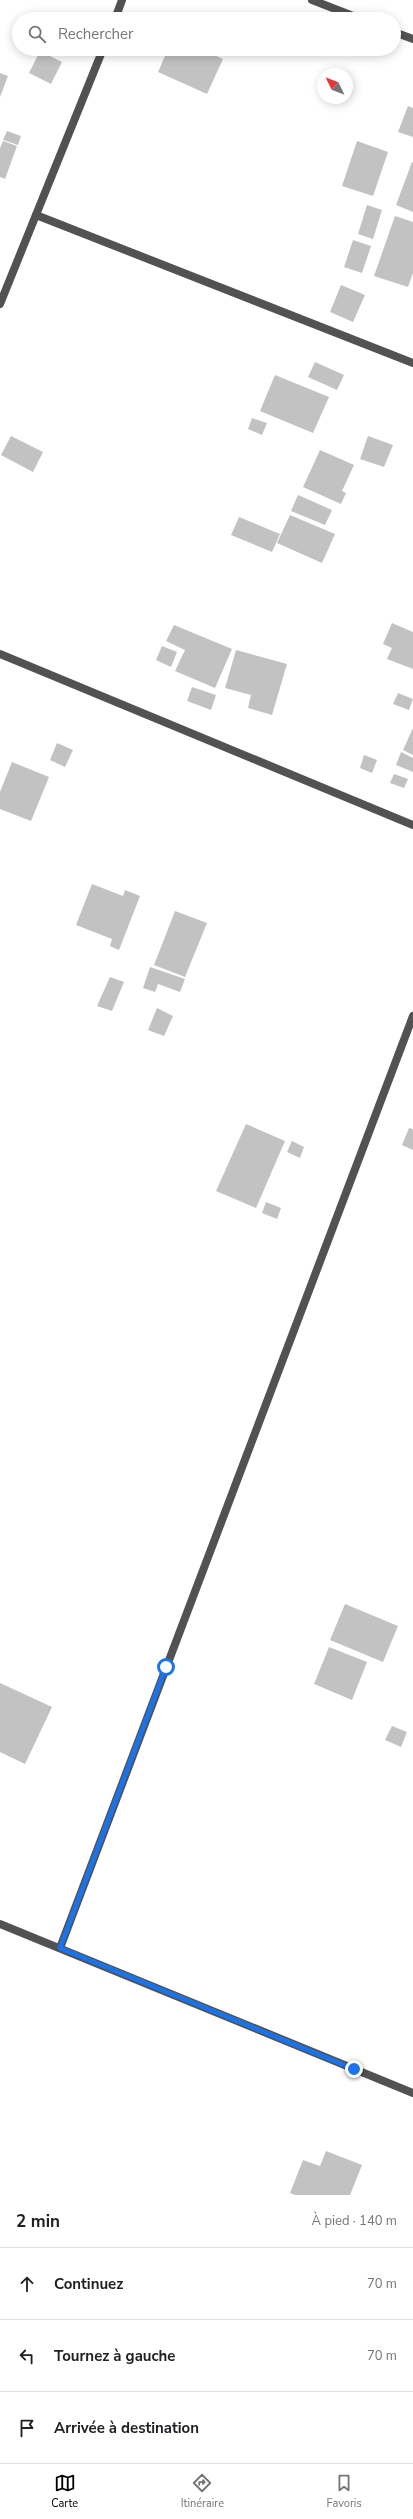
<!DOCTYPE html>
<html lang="fr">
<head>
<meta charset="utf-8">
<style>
  body { margin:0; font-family:"Nunito Sans",sans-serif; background:#f2f2f2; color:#202124 }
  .compass { position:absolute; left:317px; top:68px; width:36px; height:36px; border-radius:50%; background:#fff; box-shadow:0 2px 10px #0003; rotate:313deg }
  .stop { position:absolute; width:12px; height:12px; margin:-9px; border:3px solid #1a73e8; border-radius:50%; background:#fff }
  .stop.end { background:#1a73e8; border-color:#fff; box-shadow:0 1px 4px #0008 }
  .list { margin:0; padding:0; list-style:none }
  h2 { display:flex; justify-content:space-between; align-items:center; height:52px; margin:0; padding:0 16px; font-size:17px }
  h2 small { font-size:13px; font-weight:400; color:#757577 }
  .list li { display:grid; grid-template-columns:26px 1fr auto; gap:12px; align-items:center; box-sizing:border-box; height:72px; padding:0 16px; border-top:1px solid #e0e0e0 }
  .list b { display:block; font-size:15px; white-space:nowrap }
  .list em { font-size:13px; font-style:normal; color:#757577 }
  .icon { flex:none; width:22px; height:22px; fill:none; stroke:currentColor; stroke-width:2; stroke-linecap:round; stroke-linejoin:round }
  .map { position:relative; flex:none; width:413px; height:2195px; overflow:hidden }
  .search { position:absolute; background:#fff; box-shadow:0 2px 10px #0003; left:12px; right:12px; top:12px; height:44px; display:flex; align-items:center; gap:10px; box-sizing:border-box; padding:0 14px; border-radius:22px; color:#757577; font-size:15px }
  .sheet { height:268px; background:#fff }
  nav { display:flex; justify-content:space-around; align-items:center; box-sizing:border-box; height:56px; border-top:1px solid #e0e0e0; background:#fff; font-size:11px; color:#757577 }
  nav a { display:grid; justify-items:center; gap:2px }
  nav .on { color:#000 }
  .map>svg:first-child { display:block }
</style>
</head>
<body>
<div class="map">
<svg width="413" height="2195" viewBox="0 0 413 2195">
  <rect width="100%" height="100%" fill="#fff"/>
  <g fill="#c2c2c2">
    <path d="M 168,49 L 201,49 L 223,59 L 207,94 L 158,72 Z"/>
    <path d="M 40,51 L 62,62 L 51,84 L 29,73 Z"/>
    <path d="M 0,73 L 8,76 L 0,97 Z"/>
    <path d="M 408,106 L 413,108 L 413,137 L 398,132 Z"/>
    <path d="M 7,131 L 21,136 L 18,145 L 3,140 Z"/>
    <path d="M 3,141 L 17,146 L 5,179 L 0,177 L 0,148 Z"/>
    <path d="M 357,141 L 388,152 L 373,196 L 342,186 Z"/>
    <path d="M 412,162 L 413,163 L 413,212 L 396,205 Z"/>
    <path d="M 367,205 L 382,210 L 373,239 L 358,234 Z"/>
    <path d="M 395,216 L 413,222 L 413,273 L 408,287 L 374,276 Z"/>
    <path d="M 353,240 L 371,246 L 362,273 L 344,267 Z"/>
    <path d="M 341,285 L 365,295 L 353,322 L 330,312 Z"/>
    <path d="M 315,362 L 344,375 L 337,390 L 308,377 Z"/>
    <path d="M 275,375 L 329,397 L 313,433 L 260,411 Z"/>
    <path d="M 252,418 L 267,423 L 262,435 L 248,429 Z"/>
    <path d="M 11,436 L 43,452 L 33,472 L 1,455 Z"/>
    <path d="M 368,436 L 393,445 L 384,467 L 360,459 Z"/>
    <path d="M 320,450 L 354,465 L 342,491 L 346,493 L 341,504 L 303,487 Z"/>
    <path d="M 298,495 L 332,510 L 325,525 L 291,511 Z"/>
    <path d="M 290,515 L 335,534 L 322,563 L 277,543 Z"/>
    <path d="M 239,517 L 280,534 L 272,552 L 231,535 Z"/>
    <path d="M 392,623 L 413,632 L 413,669 L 387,659 L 392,648 L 383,644 Z"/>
    <path d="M 174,625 L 232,649 L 215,688 L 175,671 L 185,650 L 166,641 Z"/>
    <path d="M 162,646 L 177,652 L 171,667 L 156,660 Z"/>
    <path d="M 236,650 L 287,664 L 272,715 L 248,708 L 251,695 L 225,688 Z"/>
    <path d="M 192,687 L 216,695 L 211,710 L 187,701 Z"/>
    <path d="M 398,693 L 413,699 L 409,710 L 393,704 Z"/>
    <path d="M 413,728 L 413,755 L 403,750 Z"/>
    <path d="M 57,743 L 73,750 L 65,767 L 50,760 Z"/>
    <path d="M 401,752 L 413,758 L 413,772 L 396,765 Z"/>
    <path d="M 364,755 L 377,760 L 372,773 L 360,768 Z"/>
    <path d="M 12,762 L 49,777 L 31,821 L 0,809 L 0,792 Z"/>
    <path d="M 394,774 L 408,779 L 404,788 L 390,783 Z"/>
    <path d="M 92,884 L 123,896 L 125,890 L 140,896 L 119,950 L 110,946 L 112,939 L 76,925 Z"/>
    <path d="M 175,911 L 207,923 L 185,977 L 154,965 Z"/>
    <path d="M 150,967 L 185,979 L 180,992 L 158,984 L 155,992 L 143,988 Z"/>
    <path d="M 110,977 L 124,982 L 112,1011 L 97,1006 Z"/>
    <path d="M 157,1008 L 173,1016 L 164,1036 L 148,1030 Z"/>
    <path d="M 246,1124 L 285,1141 L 256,1208 L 216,1191 Z"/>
    <path d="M 409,1128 L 413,1129 L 413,1150 L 402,1145 Z"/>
    <path d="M 292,1141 L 304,1147 L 300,1158 L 287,1152 Z"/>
    <path d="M 266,1202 L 281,1208 L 277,1219 L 262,1213 Z"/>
    <path d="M 345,1604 L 398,1626 L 383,1662 L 330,1640 Z"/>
    <path d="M 329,1647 L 367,1662 L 352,1700 L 314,1684 Z"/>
    <path d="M 0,1683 L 52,1707 L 25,1764 L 0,1752 Z"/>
    <path d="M 392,1726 L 407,1732 L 401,1747 L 385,1740 Z"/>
    <path d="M 326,2151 L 362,2165 L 350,2195 L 295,2195 L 290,2193 L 303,2160 L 320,2166 Z"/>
  </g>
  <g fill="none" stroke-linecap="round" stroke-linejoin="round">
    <g stroke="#525252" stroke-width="8">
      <path d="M 312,0 L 361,19"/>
      <path d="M 115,19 L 122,0"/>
      <path d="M 394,32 L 413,39"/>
      <path d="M 36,215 L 413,363"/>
      <path d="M 0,304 L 103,49"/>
      <path d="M 0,654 L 413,825"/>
      <path d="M 0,1924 L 413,2093"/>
      <path d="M 60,1948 L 413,1016"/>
    </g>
  </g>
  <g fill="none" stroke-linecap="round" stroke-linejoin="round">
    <path stroke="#1a73e8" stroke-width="5" d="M 166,1667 L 60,1948 L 354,2069"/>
  </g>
</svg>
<svg class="compass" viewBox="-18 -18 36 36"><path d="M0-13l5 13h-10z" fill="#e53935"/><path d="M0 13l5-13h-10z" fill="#757577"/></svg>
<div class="stop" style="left:166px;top:1667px"></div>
<div class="stop end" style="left:354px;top:2069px"></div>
<div class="search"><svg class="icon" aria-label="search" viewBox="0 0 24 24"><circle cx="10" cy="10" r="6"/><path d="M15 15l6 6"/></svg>Rechercher</div>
</div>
<section class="sheet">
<h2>2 min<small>À pied · 140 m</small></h2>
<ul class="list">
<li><svg class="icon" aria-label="ahead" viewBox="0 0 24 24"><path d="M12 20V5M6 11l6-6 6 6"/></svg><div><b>Continuez</b></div><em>70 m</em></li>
<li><svg class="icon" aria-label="left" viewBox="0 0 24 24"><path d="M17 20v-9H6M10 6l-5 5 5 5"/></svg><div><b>Tournez à gauche</b></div><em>70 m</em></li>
<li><svg class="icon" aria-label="arrive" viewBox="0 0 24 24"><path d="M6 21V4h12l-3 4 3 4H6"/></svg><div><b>Arrivée à destination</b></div></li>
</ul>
</section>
<nav>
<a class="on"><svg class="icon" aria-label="map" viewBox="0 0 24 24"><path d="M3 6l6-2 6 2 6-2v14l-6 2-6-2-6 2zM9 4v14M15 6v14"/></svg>Carte</a>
<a><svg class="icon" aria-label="directions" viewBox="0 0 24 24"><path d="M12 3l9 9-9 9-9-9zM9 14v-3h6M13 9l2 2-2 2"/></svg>Itinéraire</a>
<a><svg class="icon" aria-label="saved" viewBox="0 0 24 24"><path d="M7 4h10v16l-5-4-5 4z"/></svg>Favoris</a>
</nav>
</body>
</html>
